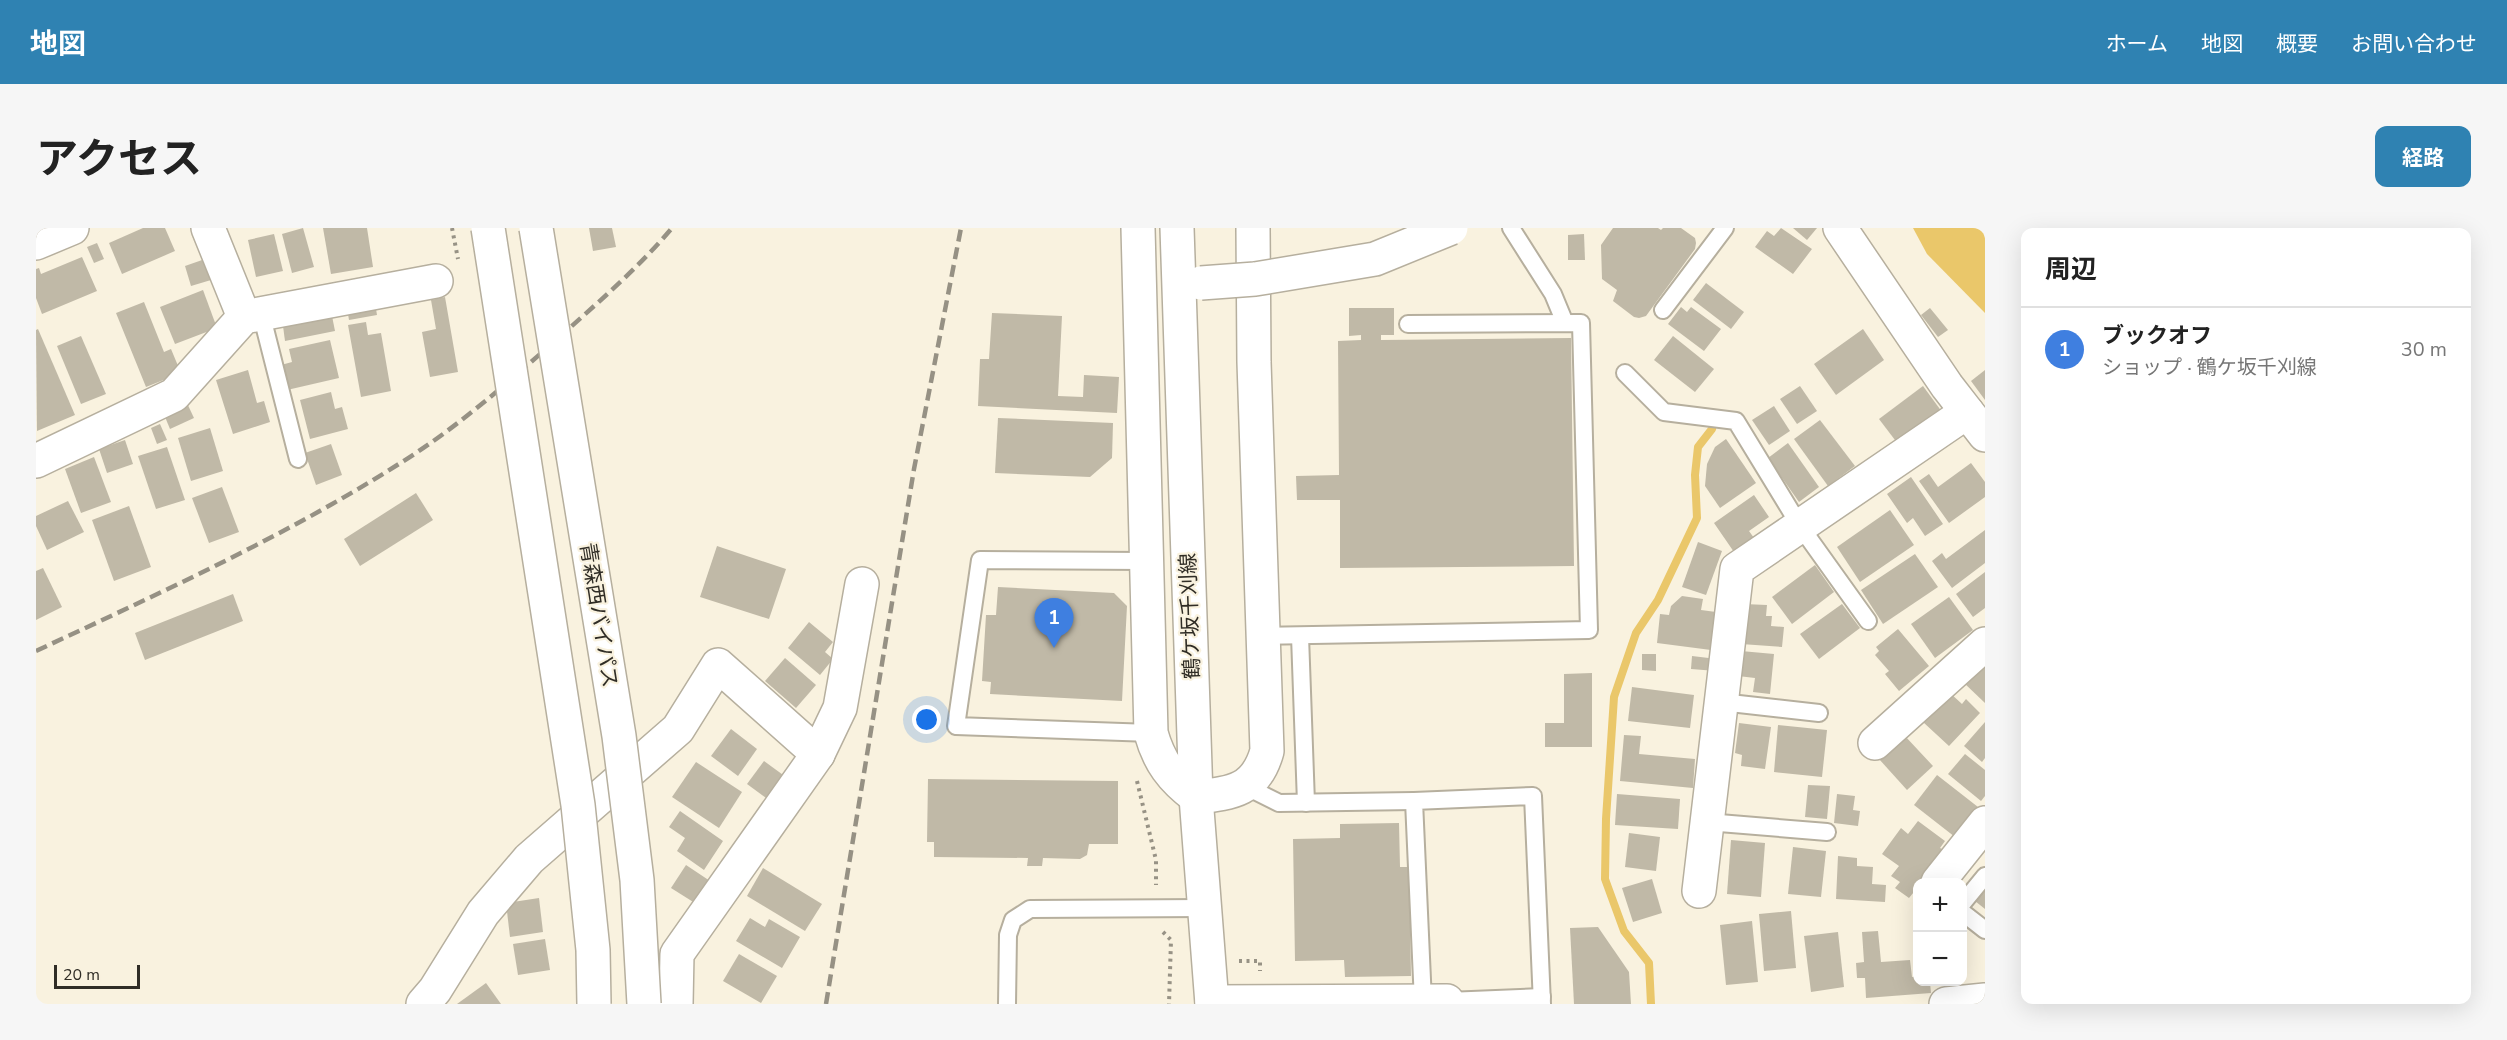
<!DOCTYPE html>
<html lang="ja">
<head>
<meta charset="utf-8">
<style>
  body { margin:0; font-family:"Nunito Sans","Noto Sans JP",sans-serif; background:#f6f6f6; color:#222 }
  .controls { position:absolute; right:18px; bottom:18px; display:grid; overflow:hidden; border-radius:12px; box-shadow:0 6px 24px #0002 }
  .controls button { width:54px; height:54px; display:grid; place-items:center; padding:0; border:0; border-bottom:2px solid #e0e0e0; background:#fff; color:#222; font:30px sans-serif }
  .scale { position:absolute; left:18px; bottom:15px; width:86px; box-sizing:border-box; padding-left:6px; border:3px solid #302d26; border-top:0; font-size:16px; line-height:21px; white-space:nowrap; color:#302d26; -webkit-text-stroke:4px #f9f2df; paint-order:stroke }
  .you { position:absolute; left:891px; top:492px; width:21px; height:21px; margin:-15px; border:4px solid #fff; border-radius:50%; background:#1a73e8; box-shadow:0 0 0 9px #1a73e833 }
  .badge { display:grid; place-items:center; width:39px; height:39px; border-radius:50%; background:#2f82b2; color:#fff; font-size:20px; font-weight:700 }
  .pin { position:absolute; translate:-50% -50px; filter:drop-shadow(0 2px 3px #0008) }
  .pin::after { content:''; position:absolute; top:32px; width:21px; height:18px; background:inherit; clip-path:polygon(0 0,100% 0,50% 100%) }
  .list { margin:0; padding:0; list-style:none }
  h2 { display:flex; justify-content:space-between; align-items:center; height:78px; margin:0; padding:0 24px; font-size:26px }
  h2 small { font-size:20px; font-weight:400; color:#767676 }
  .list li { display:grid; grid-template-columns:39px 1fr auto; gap:18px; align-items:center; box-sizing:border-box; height:84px; padding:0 24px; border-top:2px solid #e0e0e0 }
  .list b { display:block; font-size:22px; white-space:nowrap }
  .list p { margin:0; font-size:20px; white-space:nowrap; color:#767676 }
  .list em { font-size:20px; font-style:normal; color:#767676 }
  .map { position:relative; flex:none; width:1949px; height:776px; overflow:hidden; border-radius:12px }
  header { display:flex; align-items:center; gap:36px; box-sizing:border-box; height:84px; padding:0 30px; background:#2f82b2; color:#fff }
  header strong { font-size:28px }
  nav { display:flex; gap:33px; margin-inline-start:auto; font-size:21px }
  .intro { display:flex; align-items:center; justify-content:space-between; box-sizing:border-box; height:144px; padding:0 36px }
  h1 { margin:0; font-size:42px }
  .button { padding:15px 27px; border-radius:12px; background:#2f82b2; color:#fff; font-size:21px; font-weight:700 }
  main { display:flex; gap:36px; padding:0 36px }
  aside { flex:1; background:#fff; border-radius:12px; box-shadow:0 6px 24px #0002 }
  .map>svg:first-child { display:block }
</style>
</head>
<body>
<header>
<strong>地図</strong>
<nav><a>ホーム</a><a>地図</a><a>概要</a><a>お問い合わせ</a></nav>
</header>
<div class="intro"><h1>アクセス</h1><a class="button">経路</a></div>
<main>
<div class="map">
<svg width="1949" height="776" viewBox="0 0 1949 776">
  <rect width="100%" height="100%" fill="#f9f2df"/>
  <path fill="#eac76a" d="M 1877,0 L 1949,0 L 1949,85 L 1891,26 Z"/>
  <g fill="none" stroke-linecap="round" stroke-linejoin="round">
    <path stroke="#eac76a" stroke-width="8" d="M 1615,776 L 1613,735 L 1588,703 L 1569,651 L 1570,591 L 1578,469 L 1600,405 L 1622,372 L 1661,290 L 1659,247 L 1662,219 L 1676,201"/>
  </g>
  <g fill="#c0b9a7">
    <path d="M 107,0 L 129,0 L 139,23 L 86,46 L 73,15 Z"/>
    <path d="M 267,0 L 278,39 L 256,45 L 246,6 Z"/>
    <path d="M 287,0 L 331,0 L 337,39 L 295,46 Z"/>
    <path d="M 553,0 L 576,0 L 580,19 L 557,23 Z"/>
    <path d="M 1577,0 L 1622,0 L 1625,2 L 1627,0 L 1645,0 L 1659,10 L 1660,15 L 1659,21 L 1610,88 L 1603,90 L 1598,89 L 1577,73 L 1581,62 L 1566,51 L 1565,17 Z"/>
    <path d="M 1745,0 L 1776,21 L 1757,46 L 1719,19 L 1731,3 L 1738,8 Z"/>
    <path d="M 1757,0 L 1781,0 L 1771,12 Z"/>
    <path d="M 238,6 L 247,43 L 220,49 L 212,12 Z"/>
    <path d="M 1548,6 L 1549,32 L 1532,32 L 1532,7 Z"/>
    <path d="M 61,15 L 68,31 L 58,35 L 51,19 Z"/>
    <path d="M 46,29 L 61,63 L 6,86 L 0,70 L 0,41 L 3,40 L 5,46 Z"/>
    <path d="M 169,31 L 175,52 L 155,58 L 149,38 Z"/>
    <path d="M 1670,55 L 1708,84 L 1695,101 L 1657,72 Z"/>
    <path d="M 167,62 L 181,100 L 139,116 L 124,79 Z"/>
    <path d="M 409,69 L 422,144 L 394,149 L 386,104 L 400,101 L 395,72 Z"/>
    <path d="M 108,74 L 128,124 L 135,121 L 145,145 L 110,159 L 80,85 Z"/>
    <path d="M 339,75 L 341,87 L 313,92 L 311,80 Z"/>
    <path d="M 1645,79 L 1651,84 L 1655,79 L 1685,101 L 1668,123 L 1632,96 Z"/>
    <path d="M 1313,80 L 1358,80 L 1358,107 L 1345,107 L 1345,112 L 1535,110 L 1538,338 L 1304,340 L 1304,272 L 1261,272 L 1260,248 L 1303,247 L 1302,113 L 1325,112 L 1325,107 L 1313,108 Z"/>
    <path d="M 1894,80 L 1912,102 L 1902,109 L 1885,87 Z"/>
    <path d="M 956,85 L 1026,88 L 1022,168 L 1047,169 L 1048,147 L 1083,149 L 1081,185 L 942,178 L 944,131 L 953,131 Z"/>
    <path d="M 296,88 L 299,103 L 249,113 L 247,98 Z"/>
    <path d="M 330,94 L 332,107 L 345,105 L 355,163 L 325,169 L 312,97 Z"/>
    <path d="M 2,101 L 39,187 L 1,203 L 0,102 Z"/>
    <path d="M 1827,101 L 1848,132 L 1800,167 L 1778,136 Z"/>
    <path d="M 45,108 L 70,166 L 45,176 L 21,118 Z"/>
    <path d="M 1637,108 L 1678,141 L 1659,164 L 1618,132 Z"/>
    <path d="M 294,112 L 303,150 L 251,162 L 245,137 L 256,134 L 253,121 Z"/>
    <path d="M 212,142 L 221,175 L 228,173 L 234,194 L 197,206 L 180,152 Z"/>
    <path d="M 1949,142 L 1949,172 L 1935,153 Z"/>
    <path d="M 1764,158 L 1781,183 L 1761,196 L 1744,171 Z"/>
    <path d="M 1887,158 L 1906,184 L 1862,216 L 1843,191 Z"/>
    <path d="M 295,164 L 299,181 L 306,179 L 312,201 L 274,211 L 264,172 Z"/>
    <path d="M 150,173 L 158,190 L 134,201 L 127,184 Z"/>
    <path d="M 1738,178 L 1754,203 L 1733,217 L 1716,192 Z"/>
    <path d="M 962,190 L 1077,195 L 1076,230 L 1054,249 L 959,245 Z"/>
    <path d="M 1784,192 L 1819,238 L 1792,258 L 1758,211 Z"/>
    <path d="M 124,196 L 131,212 L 121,216 L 115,200 Z"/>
    <path d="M 174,200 L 187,243 L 155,253 L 142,210 Z"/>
    <path d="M 1690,211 L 1720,255 L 1684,280 L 1669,258 L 1671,236 L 1679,219 Z"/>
    <path d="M 89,212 L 97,236 L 71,245 L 63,221 Z"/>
    <path d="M 1752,215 L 1783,259 L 1763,274 L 1732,230 Z"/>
    <path d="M 295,216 L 306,247 L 280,257 L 269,225 Z"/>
    <path d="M 131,219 L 149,272 L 120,281 L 102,228 Z"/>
    <path d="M 58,229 L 75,274 L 45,285 L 29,241 Z"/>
    <path d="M 1935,235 L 1949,254 L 1949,269 L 1913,295 L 1883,253 L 1893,246 L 1902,259 Z"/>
    <path d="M 1875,249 L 1907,296 L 1889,308 L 1877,290 L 1871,295 L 1851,266 Z"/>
    <path d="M 186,259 L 203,304 L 173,315 L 156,270 Z"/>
    <path d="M 380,265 L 397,292 L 324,338 L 308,311 Z"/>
    <path d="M 1718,267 L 1733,289 L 1713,303 L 1718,310 L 1698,324 L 1678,295 Z"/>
    <path d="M 32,273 L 48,304 L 11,322 L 0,298 L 0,288 Z"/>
    <path d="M 93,278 L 115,339 L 78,353 L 56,292 Z"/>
    <path d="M 1854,282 L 1878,317 L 1824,354 L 1801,319 Z"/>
    <path d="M 1949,302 L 1949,335 L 1916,360 L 1896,333 L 1906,325 L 1910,331 Z"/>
    <path d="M 1662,314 L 1686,323 L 1670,367 L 1646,359 Z"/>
    <path d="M 681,318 L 750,341 L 733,391 L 664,369 Z"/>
    <path d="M 1879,326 L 1902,359 L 1847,396 L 1825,362 Z"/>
    <path d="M 1779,337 L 1798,364 L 1756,396 L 1736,369 Z"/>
    <path d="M 7,340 L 26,379 L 0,392 L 0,343 Z"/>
    <path d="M 1949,344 L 1949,380 L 1937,389 L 1920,366 Z"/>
    <path d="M 962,359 L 1078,365 L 1091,378 L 1086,473 L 954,466 L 955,454 L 946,453 L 950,387 L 960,387 Z"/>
    <path d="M 197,366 L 207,393 L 109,432 L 99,405 Z"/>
    <path d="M 1646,368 L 1667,371 L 1665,382 L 1680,384 L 1675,422 L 1621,415 L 1624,386 L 1633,387 L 1635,378 Z"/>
    <path d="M 1913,369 L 1937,402 L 1899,430 L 1875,396 Z"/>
    <path d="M 1708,376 L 1731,377 L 1730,388 L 1736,388 L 1735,398 L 1748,399 L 1746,419 L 1705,416 Z"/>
    <path d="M 1806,376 L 1824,400 L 1783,431 L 1764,406 Z"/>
    <path d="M 773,394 L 797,414 L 789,424 L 797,431 L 784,447 L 752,420 Z"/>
    <path d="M 1862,401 L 1893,438 L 1863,463 L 1849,446 L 1853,443 L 1839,427 L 1843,423 L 1840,419 Z"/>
    <path d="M 1705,423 L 1738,426 L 1734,466 L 1717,464 L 1719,450 L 1702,448 Z"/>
    <path d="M 1606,426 L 1620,426 L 1620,443 L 1606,442 Z"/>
    <path d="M 1656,428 L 1681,431 L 1680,443 L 1655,441 Z"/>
    <path d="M 749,430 L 780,457 L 760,480 L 729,453 Z"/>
    <path d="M 1949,431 L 1949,475 L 1927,454 Z"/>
    <path d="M 1556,445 L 1556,519 L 1509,519 L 1509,495 L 1528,495 L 1528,446 Z"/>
    <path d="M 1596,459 L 1658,467 L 1654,500 L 1592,493 Z"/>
    <path d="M 1914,465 L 1926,476 L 1930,471 L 1944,485 L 1913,518 L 1887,494 Z"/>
    <path d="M 1949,494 L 1949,530 L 1946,534 L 1928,518 Z"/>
    <path d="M 1703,495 L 1735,499 L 1729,541 L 1705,538 L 1706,527 L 1699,525 Z"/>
    <path d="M 1742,497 L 1791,502 L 1786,549 L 1738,544 Z"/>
    <path d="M 695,501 L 721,521 L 702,548 L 675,528 Z"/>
    <path d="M 1588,507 L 1605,508 L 1603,526 L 1659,531 L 1657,560 L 1584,553 Z"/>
    <path d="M 1868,507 L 1897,538 L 1871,562 L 1843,531 Z"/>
    <path d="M 1929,526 L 1949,542 L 1949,568 L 1945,573 L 1912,546 Z"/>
    <path d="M 728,533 L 754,552 L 737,575 L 711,556 Z"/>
    <path d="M 660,534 L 706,564 L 683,600 L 636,569 Z"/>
    <path d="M 1901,547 L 1942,579 L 1919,609 L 1878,577 Z"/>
    <path d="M 892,551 L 1082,553 L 1082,616 L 1053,616 L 1051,627 L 1044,631 L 1007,630 L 1006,638 L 991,638 L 992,630 L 898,629 L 898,614 L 891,614 Z"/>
    <path d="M 1772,557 L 1794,558 L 1791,591 L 1769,589 Z"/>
    <path d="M 1581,566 L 1644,571 L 1642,601 L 1579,597 Z"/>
    <path d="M 1801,566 L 1819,568 L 1817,582 L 1824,583 L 1822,598 L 1798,595 Z"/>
    <path d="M 644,583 L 687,613 L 668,642 L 641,623 L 649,610 L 633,599 Z"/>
    <path d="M 1882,593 L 1909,613 L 1904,620 L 1908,622 L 1884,654 L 1882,654 L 1882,659 L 1873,670 L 1859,660 L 1864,654 L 1855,648 L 1863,638 L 1846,626 L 1865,600 L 1872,606 Z"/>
    <path d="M 1363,595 L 1364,639 L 1373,639 L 1375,748 L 1309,749 L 1308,732 L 1259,733 L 1257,611 L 1304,610 L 1304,596 Z"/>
    <path d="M 1593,605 L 1624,609 L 1620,643 L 1589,639 Z"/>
    <path d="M 1695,612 L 1729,615 L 1725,669 L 1691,666 Z"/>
    <path d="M 1757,619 L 1790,623 L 1785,669 L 1752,666 Z"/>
    <path d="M 1802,628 L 1821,630 L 1821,638 L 1837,639 L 1836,656 L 1850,657 L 1849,674 L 1800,671 Z"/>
    <path d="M 650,637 L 677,655 L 662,677 L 635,660 Z"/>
    <path d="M 727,640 L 786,676 L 769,703 L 711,668 Z"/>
    <path d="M 1616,651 L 1626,685 L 1597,694 L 1586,660 Z"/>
    <path d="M 1949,660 L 1949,681 L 1939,673 Z"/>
    <path d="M 503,670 L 507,704 L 474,709 L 470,675 Z"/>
    <path d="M 1755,683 L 1760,740 L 1728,743 L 1723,686 Z"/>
    <path d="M 714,690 L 729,699 L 733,691 L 764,709 L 746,740 L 700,713 Z"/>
    <path d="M 1716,693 L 1722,754 L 1690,757 L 1684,697 Z"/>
    <path d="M 1562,699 L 1593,744 L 1595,776 L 1538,776 L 1534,700 Z"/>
    <path d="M 1842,703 L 1845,734 L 1874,732 L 1876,749 L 1882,748 L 1882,754 L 1894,754 L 1895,765 L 1830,770 L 1829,750 L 1821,750 L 1820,735 L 1828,734 L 1826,704 Z"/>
    <path d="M 1802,704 L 1808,759 L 1775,764 L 1768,708 Z"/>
    <path d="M 509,711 L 514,742 L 482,747 L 477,716 Z"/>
    <path d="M 703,726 L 741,748 L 725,775 L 687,753 Z"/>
    <path d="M 450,755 L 465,776 L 421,776 Z"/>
  </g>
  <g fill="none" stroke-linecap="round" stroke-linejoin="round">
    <g stroke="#b6af9e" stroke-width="20">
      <g id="service">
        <path d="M 1475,0 L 1517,66 L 1529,95"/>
        <path d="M 1627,82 L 1689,0"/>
        <path d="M 225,85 L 262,231"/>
        <path d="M 1589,145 L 1628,184 L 1700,193 L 1764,298 L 1832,393"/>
        <path d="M 1110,333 L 944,332 L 920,498 L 1115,505"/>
        <path d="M 1227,408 L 1553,402 L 1545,95 L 1372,96"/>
        <path d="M 1264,408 L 1270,575"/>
        <path d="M 1685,474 L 1783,485"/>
        <path d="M 1209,558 L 1243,575 L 1378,573"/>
        <path d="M 1671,594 L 1791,604"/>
        <path d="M 1926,676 L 1949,648"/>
        <path d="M 1926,684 L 1949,702"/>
        <path d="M 1411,773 L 1506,769"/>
        <path d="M 1387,774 L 1378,573 L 1497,568 L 1506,776"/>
        <path d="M 971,776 L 972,707 L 977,692 L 994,681 L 1169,680"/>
      </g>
    </g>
    <g stroke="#b6af9e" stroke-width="36">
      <g id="minor">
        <path d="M 172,0 L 208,89"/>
        <path d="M 1102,0 L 1115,505 C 1123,534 1136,551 1160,569 C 1196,565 1220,563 1231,523 L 1218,134 L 1217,0"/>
        <path d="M 0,15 L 36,0"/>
        <path d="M 0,233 L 138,167 L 208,89 L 400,53"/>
        <path d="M 1839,515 L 1949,416"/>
        <path d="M 1902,654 L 1949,595"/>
        <path d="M 1663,663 L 1701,341 L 1931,184"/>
        <path d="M 1176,774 L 1411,773 L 1411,776"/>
        <path d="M 387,776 L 399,762 L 447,685 L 493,631 L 642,501 L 682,437 L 782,526"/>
        <path d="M 640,776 L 641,726 L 782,526 L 804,480 L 826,356"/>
        <path d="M 1910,776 L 1949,772"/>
      </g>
    </g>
    <g stroke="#b6af9e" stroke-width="36">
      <path id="tertiary" d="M 1804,0 L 1911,158 L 1949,207"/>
    </g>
    <g stroke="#b6af9e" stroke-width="36">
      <path id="secondary" d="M 1141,0 L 1160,569 L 1176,776"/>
    </g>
    <g stroke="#979285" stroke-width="4" stroke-dasharray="3 4.5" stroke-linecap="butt">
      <path d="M 416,0 L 422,31"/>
      <path d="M 1101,553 L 1120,632 L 1120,657"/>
      <path d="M 1127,704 L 1135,712 L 1133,776"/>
      <path d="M 1203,733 L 1224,733 L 1224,743"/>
    </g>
    <use href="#service" stroke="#fff" stroke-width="16"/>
    <use href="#minor" stroke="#fff" stroke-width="33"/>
    <use href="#tertiary" stroke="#fff" stroke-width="33"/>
    <use href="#secondary" stroke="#fff" stroke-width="33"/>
    <g stroke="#969184" stroke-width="4.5" stroke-dasharray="12 6" stroke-linecap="butt">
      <path d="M 0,423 C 124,365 250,308 366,234 C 425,197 477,150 529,104 C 565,72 604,38 636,0"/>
      <path d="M 790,776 L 878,241 L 925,0"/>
    </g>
    <g stroke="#b6af9e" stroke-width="36" stroke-linecap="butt">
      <path id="tertiary-bridge" d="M 1165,55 L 1219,51 L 1339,31 L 1415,0"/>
    </g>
    <g stroke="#b6af9e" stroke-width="36" stroke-linecap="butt">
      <g id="trunk-bridge">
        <path d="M 452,0 L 542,577 L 557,722 L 558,776"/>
        <path d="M 500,0 L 583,508 L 601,652 L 608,776"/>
      </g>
    </g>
    <use href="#tertiary-bridge" stroke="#fff" stroke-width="33"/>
    <use href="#trunk-bridge" stroke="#fff" stroke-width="33"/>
  </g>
  <g text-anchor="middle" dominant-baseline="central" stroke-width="4.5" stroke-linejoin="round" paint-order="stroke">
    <g font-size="21" fill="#302d26" stroke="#f9f2df">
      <text transform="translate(563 387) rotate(81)">青森西バイパス</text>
      <text transform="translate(1154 388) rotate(-92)">鶴ケ坂千刈線</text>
    </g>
  </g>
</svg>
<div class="controls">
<button>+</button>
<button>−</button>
</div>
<div class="scale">20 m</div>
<div class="you"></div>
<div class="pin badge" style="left:1018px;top:420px;background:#3f7fe0">1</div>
</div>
<aside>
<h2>周辺<small></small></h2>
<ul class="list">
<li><span class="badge" style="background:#3f7fe0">1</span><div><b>ブックオフ</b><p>ショップ · 鶴ケ坂千刈線</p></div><em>30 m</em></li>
</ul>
</aside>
</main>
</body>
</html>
